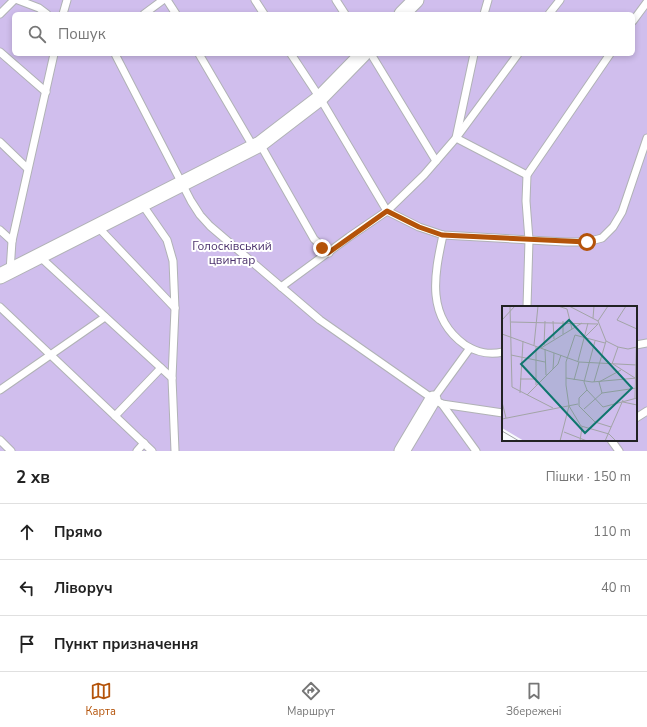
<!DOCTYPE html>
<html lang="uk">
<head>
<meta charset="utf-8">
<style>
  body { margin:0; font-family:"Nunito Sans",sans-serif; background:#f2f2f2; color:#222 }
  .stop { position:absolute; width:12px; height:12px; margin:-9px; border:3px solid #b45309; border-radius:50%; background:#fff }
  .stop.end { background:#b45309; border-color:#fff; box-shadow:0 1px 4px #0008 }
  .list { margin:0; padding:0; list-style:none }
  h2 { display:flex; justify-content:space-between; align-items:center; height:52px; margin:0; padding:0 16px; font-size:17px }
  h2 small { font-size:13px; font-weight:400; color:#767676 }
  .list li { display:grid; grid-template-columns:26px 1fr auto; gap:12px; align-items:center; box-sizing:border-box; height:56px; padding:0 16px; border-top:1px solid #e0e0e0 }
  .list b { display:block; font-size:15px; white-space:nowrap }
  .list em { font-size:13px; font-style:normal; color:#767676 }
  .icon { flex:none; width:22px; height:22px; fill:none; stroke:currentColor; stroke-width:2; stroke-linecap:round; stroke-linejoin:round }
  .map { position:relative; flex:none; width:647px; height:451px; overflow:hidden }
  .search { position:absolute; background:#fff; box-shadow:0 2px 6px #0003; left:12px; right:12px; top:12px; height:44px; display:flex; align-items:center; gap:10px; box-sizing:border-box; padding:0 14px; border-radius:6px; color:#767676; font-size:15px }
  .sheet { height:220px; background:#fff }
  nav { display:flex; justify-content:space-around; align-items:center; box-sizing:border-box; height:56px; border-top:1px solid #e0e0e0; background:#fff; font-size:11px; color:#767676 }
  nav a { display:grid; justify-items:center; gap:2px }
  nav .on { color:#b45309 }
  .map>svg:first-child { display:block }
</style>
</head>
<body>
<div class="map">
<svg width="647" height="451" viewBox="0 0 647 451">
  <rect width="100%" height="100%" fill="#f8fbfd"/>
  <path fill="#d0beed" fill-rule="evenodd" d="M 0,0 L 647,0 L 647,451 L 0,451 ZM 14,14 L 633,14 L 633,54 L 14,54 ZM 503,307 L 636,307 L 636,440 L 503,440 Z"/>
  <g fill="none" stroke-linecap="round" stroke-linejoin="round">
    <g stroke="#b0b2b5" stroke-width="9">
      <g id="service">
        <path d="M 18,0 L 39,8 L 47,14"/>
        <path d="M 167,0 L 176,14"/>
        <path d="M 255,0 L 264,14"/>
        <path d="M 336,0 L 345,14"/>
        <path d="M 0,14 L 14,0"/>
        <path d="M 63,14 L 67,0"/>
        <path d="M 144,14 L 163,0"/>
        <path d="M 484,14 L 488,0"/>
        <path d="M 549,14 L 560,0"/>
        <path d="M 633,21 L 647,2"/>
        <path d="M 0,52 L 46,92"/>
        <path d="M 115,54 L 191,201 L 200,215 L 210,226 L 320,320 L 433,399 L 442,404 L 503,413"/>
        <path d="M 199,54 L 254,148"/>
        <path d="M 291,54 L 320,98 L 387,211 L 419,227 L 443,235 L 565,242 L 587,242 L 602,238 L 613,227 L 622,212 L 647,138"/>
        <path d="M 371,54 L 436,161"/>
        <path d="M 474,54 L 456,138 L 527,175"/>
        <path d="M 0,142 L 27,168"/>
        <path d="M 260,144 L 314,239 L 329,253"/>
        <path d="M 142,204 L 167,240 L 173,261 L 175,309 L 172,378 L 175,451"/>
        <path d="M 97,226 L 175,308"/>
        <path d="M 0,230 L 12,241"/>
        <path d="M 443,235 C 434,276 426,317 465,345 C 478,353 489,355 503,352"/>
        <path d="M 39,256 L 172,378"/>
        <path d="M 10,271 L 12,241 L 54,54"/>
        <path d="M 281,287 L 349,237 L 387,211 L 424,175 L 456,138 L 518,54"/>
        <path d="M 0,307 L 152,451"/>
        <path d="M 527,307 L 529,240 L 526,201 L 527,175 L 610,54"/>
        <path d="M 636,345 L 647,343"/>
        <path d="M 0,390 L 105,317"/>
        <path d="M 433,399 L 470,348"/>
        <path d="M 442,404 L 476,451"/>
        <path d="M 115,416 L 161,368"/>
        <path d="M 636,418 L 647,411"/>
        <path d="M 0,440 L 11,451"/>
        <path d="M 611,440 L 619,451"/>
        <path d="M 137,451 L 144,443"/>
      </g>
    </g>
    <g stroke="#b0b2b5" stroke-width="17">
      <g id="minor">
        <path d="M 402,14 L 416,0"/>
        <path d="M 0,276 L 260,144 L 320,98 L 363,54"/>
        <path d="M 402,451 L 433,399"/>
      </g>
    </g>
    <use href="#service" stroke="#fff" stroke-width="7"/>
    <use href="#minor" stroke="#fff" stroke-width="15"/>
  </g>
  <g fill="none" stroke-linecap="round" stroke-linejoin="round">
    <path stroke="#b45309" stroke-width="5" d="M 322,248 L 328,253 L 387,211 L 419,227 L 442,235 L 587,242"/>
  </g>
  <g text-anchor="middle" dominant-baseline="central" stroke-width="4" stroke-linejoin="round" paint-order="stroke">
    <g font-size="12" fill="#4c326d" stroke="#fff">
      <text x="232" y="246">Голосківський<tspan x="232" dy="14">цвинтар</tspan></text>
    </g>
  </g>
  <g transform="translate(502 306)">
    <rect width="135" height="135" fill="#f8fbfd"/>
    <path d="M 0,0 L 135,0 L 135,135 L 22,135 L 0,122 Z" fill="#d0beed"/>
    <path fill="none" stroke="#a2a4a6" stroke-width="1" d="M 8,0 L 10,81 L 51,102M 56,0 L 65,3 L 70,23M 67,0 L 96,15 L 104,35 L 92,76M 124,0 L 115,14 L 135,23M 91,12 L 92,0M 0,14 L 13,0M 51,15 L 52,33M 61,15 L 61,28M 96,15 L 106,0M 9,16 L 96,18M 0,28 L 77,56 L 135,59M 83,31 L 96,18M 93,35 L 82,76 L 85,84 L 101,101 L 135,92M 104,35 L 116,41 L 110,58M 103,37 L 73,29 L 64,56 L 64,79 L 67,100 L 79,120 L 107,128 L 114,135M 32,39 L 36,0M 42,39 L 43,15M 116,41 L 126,43 L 135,41M 39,42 L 80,17M 43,43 L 44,69M 9,49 L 43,56M 76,55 L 86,17M 111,58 L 133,72M 51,63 L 52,47M 64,72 L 90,76 L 135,72M 18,73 L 34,73M 72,74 L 77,56M 34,79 L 34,40M 85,84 L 77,92 L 77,100 L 93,116 L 109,121M 18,87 L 21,35M 100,87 L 97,76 L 119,64M 25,89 L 56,58 L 59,49M 133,92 L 135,14M 0,96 L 4,112M 121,96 L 135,99M 82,103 L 100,87 L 135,82M 0,113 L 76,98M 0,125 L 17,135M 62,126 L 85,135M 58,135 L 67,100M 78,135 L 80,121M 103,135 L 121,94"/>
    <path fill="#0f766e" fill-opacity="0.15" stroke="#0f766e" stroke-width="2" d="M 67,14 L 130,82 L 83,127 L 19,58 Z"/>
    <rect width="135" height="135" fill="none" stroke="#212223" stroke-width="2"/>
  </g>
</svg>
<div class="stop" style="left:587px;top:242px"></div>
<div class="stop end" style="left:322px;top:248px"></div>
<div class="search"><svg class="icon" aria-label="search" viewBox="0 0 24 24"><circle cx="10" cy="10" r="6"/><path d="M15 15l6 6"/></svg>Пошук</div>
</div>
<section class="sheet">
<h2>2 хв<small>Пішки · 150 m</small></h2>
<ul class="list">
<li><svg class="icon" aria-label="ahead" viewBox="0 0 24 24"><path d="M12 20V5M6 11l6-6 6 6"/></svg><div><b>Прямо</b></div><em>110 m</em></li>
<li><svg class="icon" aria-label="left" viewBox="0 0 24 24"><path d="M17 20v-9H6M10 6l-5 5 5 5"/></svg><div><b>Ліворуч</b></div><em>40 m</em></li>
<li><svg class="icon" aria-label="arrive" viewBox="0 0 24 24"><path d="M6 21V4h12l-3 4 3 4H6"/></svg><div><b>Пункт призначення</b></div></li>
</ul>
</section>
<nav>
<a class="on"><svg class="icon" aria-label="map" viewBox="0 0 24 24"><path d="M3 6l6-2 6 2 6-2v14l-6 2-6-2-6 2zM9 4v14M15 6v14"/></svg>Карта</a>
<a><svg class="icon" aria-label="directions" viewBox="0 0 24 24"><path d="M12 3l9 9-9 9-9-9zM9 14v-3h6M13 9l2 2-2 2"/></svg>Маршрут</a>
<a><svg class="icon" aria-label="saved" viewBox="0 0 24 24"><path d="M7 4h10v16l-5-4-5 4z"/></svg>Збережені</a>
</nav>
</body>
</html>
